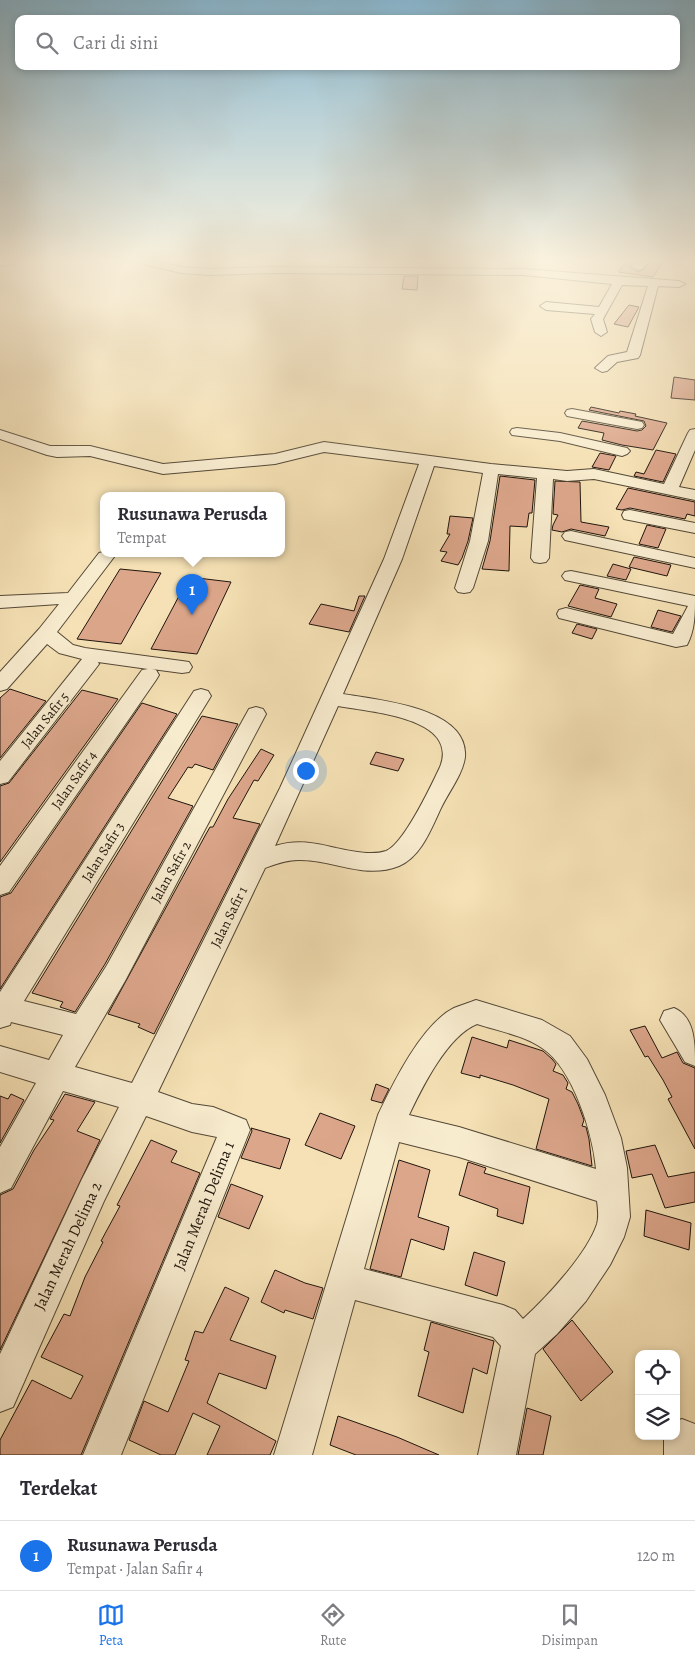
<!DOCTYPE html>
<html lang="id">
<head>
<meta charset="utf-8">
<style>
  body { margin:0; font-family:Alegreya,serif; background:#f2f2f3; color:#2b2b33 }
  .controls { position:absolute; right:15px; bottom:15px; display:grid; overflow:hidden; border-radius:10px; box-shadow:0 2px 8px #0003 }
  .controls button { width:45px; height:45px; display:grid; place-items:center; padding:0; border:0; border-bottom:1px solid #e1e1e2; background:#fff; color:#2b2b33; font:25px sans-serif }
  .you { position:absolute; left:305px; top:770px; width:18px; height:18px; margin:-12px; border:4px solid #fff; border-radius:50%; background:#1a73e8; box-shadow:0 0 0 8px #1a73e833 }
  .badge { display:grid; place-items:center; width:32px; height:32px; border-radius:50%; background:#1a73e8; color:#fff; font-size:16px; font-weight:700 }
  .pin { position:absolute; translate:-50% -41px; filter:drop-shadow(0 1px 2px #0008) }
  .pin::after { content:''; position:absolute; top:26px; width:18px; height:15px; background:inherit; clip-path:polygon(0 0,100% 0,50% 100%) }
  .popup { position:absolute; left:100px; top:492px; width:185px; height:65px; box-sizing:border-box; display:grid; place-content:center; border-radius:10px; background:#fff; filter:drop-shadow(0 1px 4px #0005); font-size:16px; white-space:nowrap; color:#7c7c81 }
  .popup b { font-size:19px; color:#2b2b33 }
  .popup::after { content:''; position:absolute; left:50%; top:100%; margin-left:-10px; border:10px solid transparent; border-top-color:#fff }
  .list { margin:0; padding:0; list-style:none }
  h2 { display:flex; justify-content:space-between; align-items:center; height:65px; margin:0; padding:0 20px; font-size:21px }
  h2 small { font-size:16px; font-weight:400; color:#7c7c81 }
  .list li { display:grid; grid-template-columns:32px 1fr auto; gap:15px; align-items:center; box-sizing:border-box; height:70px; padding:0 20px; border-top:1px solid #e1e1e2 }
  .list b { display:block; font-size:19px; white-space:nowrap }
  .list p { margin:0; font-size:16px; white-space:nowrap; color:#7c7c81 }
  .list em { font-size:16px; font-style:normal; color:#7c7c81 }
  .icon { flex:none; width:28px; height:28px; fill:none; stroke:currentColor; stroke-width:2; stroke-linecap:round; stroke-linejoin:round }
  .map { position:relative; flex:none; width:695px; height:1455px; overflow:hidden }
  .search { position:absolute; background:#fff; box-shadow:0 2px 8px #0003; left:15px; right:15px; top:15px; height:55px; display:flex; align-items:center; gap:12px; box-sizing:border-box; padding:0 18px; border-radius:10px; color:#7c7c81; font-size:19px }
  .sheet { height:135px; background:#fff }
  nav { display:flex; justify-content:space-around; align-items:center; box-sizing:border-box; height:70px; border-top:1px solid #e1e1e2; background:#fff; font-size:14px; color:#7c7c81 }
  nav a { display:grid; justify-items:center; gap:2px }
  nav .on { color:#1a73e8 }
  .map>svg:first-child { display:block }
</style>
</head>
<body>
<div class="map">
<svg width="695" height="1455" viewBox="0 0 695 1455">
  <rect width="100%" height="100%" fill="#f5e1b5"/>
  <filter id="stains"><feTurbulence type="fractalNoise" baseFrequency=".004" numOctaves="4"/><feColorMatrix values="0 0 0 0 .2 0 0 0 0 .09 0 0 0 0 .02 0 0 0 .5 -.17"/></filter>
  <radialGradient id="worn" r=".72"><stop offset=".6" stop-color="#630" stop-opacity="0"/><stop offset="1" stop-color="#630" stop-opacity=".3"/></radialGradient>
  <g fill="#dca68b" stroke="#1f150c">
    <path d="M 626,262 L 634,262 L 630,267 L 638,272 L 643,270 L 650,262 L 663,262 L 653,277 L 618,272 Z"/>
    <path d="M 404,276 L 418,276 L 417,290 L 402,289 Z"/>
    <path d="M 629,305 L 639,307 L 628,327 L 614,324 Z"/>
    <path d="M 674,377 L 695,380 L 695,400 L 671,398 Z"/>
    <path d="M 591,407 L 619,413 L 620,411 L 636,414 L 635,416 L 667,423 L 653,450 L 622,445 L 602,440 L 604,433 L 578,428 L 582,421 L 637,431 L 642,430 L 646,426 L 644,421 L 589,410 Z"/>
    <path d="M 656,450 L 676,454 L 663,482 L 634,476 L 636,472 L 644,474 Z"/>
    <path d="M 600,453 L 616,456 L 609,470 L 592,467 Z"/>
    <path d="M 500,476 L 535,480 L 532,513 L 529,513 L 527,527 L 510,526 L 509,571 L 482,569 L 490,541 Z"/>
    <path d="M 555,481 L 580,482 L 581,522 L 609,527 L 605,536 L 571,529 L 562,532 L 552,530 L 553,525 L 558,515 L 553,514 Z"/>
    <path d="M 628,488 L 695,502 L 695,516 L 687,514 L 685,519 L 630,508 L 622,510 L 616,509 Z"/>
    <path d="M 450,516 L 473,518 L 468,541 L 462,558 L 458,565 L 441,561 L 447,552 L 440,551 L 450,534 L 447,534 Z"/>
    <path d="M 647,525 L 666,529 L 658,548 L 639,544 Z"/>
    <path d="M 634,557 L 671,565 L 667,576 L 629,567 Z"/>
    <path d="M 613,564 L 631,569 L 626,580 L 607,576 Z"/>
    <path d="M 120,569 L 161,573 L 121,644 L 77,639 Z"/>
    <path d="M 189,577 L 231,582 L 197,654 L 151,649 Z"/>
    <path d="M 580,585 L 599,589 L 595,598 L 617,604 L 611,617 L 568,606 Z"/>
    <path d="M 359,596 L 365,596 L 349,632 L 309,624 L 321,604 L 354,611 Z"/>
    <path d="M 658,610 L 681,616 L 672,632 L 651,627 Z"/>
    <path d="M 577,624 L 597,629 L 592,639 L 572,633 Z"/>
    <path d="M 10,689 L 46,701 L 0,758 L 0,698 Z"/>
    <path d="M 82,690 L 118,699 L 0,862 L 0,786 L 9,783 Z"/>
    <path d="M 142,703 L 177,714 L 0,989 L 0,897 L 11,893 Z"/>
    <path d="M 202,716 L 238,724 L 213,770 L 195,764 L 192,768 L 188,767 L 168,798 L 193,806 L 105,964 L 75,1012 L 60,1007 L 63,1002 L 32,993 Z"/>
    <path d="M 261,749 L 274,755 L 258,781 L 254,780 L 233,818 L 260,824 L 154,1034 L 138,1027 L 140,1024 L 108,1014 L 206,834 L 210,827 L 213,827 L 228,799 Z"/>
    <path d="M 376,752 L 404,759 L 398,771 L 370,764 Z"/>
    <path d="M 645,1026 L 662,1058 L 677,1052 L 683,1063 L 695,1068 L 695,1149 L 668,1099 L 672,1097 L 663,1080 L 648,1056 L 645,1057 L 630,1030 Z"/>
    <path d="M 472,1037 L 507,1048 L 509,1040 L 543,1051 L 552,1059 L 556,1064 L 553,1071 L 563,1075 L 568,1083 L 566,1089 L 572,1092 L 578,1104 L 584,1120 L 582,1126 L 586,1127 L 589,1139 L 592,1166 L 536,1149 L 549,1099 L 513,1085 L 480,1075 L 480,1078 L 461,1073 Z"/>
    <path d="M 376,1084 L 389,1089 L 382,1103 L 371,1100 Z"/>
    <path d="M 11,1094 L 24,1100 L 0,1143 L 0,1096 L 8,1099 Z"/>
    <path d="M 65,1094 L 95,1102 L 77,1131 L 100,1140 L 0,1350 L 0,1195 L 13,1189 L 34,1150 L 54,1120 L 50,1119 Z"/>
    <path d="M 320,1113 L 355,1126 L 341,1159 L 305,1145 Z"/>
    <path d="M 251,1128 L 290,1139 L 280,1169 L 241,1158 L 252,1131 Z"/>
    <path d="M 151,1140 L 177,1151 L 171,1162 L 200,1173 L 81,1455 L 0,1455 L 0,1440 L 32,1380 L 71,1399 L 83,1376 L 41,1357 L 64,1314 L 70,1316 L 85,1277 L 103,1242 L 101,1241 L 120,1206 L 117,1205 Z"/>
    <path d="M 655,1145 L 668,1177 L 695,1172 L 695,1202 L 665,1208 L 652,1174 L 632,1178 L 626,1151 Z"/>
    <path d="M 399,1160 L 430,1170 L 418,1217 L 449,1227 L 444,1250 L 411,1239 L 401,1277 L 370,1269 Z"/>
    <path d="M 468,1162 L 486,1168 L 484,1173 L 530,1187 L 523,1224 L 497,1216 L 498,1209 L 459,1195 Z"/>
    <path d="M 231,1184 L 263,1196 L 249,1229 L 218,1217 Z"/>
    <path d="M 646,1210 L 691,1223 L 689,1250 L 644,1236 Z"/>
    <path d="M 474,1252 L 505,1262 L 497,1296 L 465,1285 Z"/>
    <path d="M 275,1270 L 305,1283 L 323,1288 L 313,1319 L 285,1310 L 284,1313 L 261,1302 Z"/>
    <path d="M 225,1287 L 249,1298 L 230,1340 L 276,1356 L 266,1389 L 219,1373 L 207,1403 L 276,1441 L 270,1455 L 207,1455 L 220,1426 L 193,1413 L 175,1455 L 161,1455 L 129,1440 L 144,1401 L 168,1412 L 189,1361 L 185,1360 L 195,1331 L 203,1333 Z"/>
    <path d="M 572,1320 L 613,1372 L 581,1401 L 543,1349 Z"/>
    <path d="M 431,1322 L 494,1341 L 487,1374 L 473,1368 L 463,1413 L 418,1396 L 429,1352 L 424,1350 Z"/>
    <path d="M 527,1408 L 551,1416 L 543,1455 L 518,1455 Z"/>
    <path d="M 338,1416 L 397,1437 L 439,1455 L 356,1455 L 330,1445 Z"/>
  </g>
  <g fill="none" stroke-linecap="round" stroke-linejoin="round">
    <g stroke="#544836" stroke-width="2">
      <g id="minor">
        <path d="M 0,262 L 17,262 L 15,264 L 0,266 Z"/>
        <path d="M 141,262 L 161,262 L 181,267 L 209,269 L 274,267 L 523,269 L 679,281 L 685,284 L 679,287 L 658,286 L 640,355 L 638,358 L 617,362 L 607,371 L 602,372 L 595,368 L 608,356 L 627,352 L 648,286 L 622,285 L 603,319 L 607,332 L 601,336 L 595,332 L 591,319 L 595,314 L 546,310 L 540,306 L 546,302 L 599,307 L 612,284 L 523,275 L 274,273 L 209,275 L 181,273 L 143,264 Z"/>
        <path d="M 636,262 L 648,262 L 642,269 L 638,270 L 632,267 Z"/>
        <path d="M 572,409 L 637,421 L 642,422 L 644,425 L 642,428 L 637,429 L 567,416 L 565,413 L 567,410 Z"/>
        <path d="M 517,428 L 560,433 L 627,448 L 630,451 L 627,454 L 622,456 L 560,441 L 512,435 L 510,432 L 512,429 Z"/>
        <path d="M 695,429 L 695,450 L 679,487 L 695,490 L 695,500 L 594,479 L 567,481 L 553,479 L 549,558 L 546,562 L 540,563 L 534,562 L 531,558 L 537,478 L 498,474 L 488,541 L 473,588 L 470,592 L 464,593 L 458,592 L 455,588 L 470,541 L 483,473 L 434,466 L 402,559 L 343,694 C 377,700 469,707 465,757 C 463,774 448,793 441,808 C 431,829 421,857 399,866 C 364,880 333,859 298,860 C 286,860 276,864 265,868 L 158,1092 L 192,1104 L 213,1107 L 246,1120 L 250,1130 L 121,1455 L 83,1455 L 217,1137 L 192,1132 L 146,1116 L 104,1201 L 13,1407 L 0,1412 L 0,1354 L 82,1179 L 119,1107 L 63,1091 L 11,1188 L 0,1193 L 0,1147 L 36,1083 L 0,1072 L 0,1046 L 49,1060 L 63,1035 L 11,1022 L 10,1025 L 0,1028 L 0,992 L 194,691 L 201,689 L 208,691 L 211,696 L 24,1001 L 76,1014 L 107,965 L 249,709 L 256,707 L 263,709 L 266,714 L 125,981 L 75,1067 L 132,1083 L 280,788 L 384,559 L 419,464 L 324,452 L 275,464 L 163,474 L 90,456 L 57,457 L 47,455 L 0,439 L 0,430 L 50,446 L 90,446 L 163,464 L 275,454 L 324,442 L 491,464 L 567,471 L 594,469 L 664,484 L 688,433 L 690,430 ZM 338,706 C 369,712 460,717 440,767 C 431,786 404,844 386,851 C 371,856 351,851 336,848 C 315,843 297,839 275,846 Z"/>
        <path d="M 630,510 L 695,523 L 695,533 L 624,519 L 622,515 L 624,511 Z"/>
        <path d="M 571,531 L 695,558 L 695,568 L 565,540 L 562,536 L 565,532 Z"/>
        <path d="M 103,552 L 103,554 L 112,554 L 114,557 L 57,632 L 73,645 L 85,648 L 182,661 L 189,662 L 192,667 L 189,672 L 182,673 L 152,669 L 156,670 L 159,675 L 156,680 L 9,892 L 0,895 L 0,866 L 142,670 L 148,669 L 98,662 L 99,664 L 96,668 L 8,782 L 0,784 L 0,761 L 82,659 L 59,653 L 47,644 L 7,689 L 0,691 L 0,672 L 39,629 L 59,604 L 0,608 L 0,596 L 68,593 L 99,553 Z"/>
        <path d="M 571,571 L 695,596 C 695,614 695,630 687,645 L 676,647 L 559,618 L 557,614 L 559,610 L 566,608 L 673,634 L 688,606 L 565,580 L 562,576 L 565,572 Z"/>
        <path d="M 476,1000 L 542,1020 L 570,1036 L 587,1059 L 605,1095 L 621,1138 L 627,1168 L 630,1217 L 624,1237 L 610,1265 L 586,1301 L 557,1334 L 535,1354 L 516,1455 L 478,1455 L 501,1346 L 493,1337 L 355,1300 L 312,1455 L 274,1455 L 378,1115 C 393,1083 422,1024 454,1008 C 461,1005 469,1003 476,1000 ZM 477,1024 C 498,1031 523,1035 542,1048 C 573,1068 593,1134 596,1169 L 459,1127 L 409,1115 C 422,1088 447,1036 477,1024 ZM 399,1142 L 459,1157 L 597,1201 C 598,1208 599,1217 597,1224 C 587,1254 547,1297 523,1319 L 515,1310 L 503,1305 L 364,1269 Z"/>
        <path d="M 674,1008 C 695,1017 695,1043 695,1066 L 685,1062 L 660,1020 L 664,1011 Z"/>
        <path d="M 682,1419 L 695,1424 L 695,1455 L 664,1455 L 664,1436 L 676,1436 L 676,1421 Z"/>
      </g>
    </g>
    <use href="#minor" fill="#f8eccf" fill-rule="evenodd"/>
  </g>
  <linearGradient id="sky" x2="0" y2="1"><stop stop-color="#89b8d1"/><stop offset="0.56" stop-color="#faf2de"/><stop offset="1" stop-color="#faf2de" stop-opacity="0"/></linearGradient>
  <rect width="695" height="466" fill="url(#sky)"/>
  <g text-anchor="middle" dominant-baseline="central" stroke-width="5" stroke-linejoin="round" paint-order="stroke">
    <g font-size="14" fill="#1f150c" stroke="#f8eccf">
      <text transform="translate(45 720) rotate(-51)">Jalan Safir 5</text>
      <text transform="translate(74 780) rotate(-55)">Jalan Safir 4</text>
      <text transform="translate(103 852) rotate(-58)">Jalan Safir 3</text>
      <text transform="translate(171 872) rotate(-61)">Jalan Safir 2</text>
      <text transform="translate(229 917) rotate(-64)">Jalan Safir 1</text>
    </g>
    <g font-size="16" fill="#1f150c" stroke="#f8eccf">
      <text transform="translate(204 1206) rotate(-68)">Jalan Merah Delima 1</text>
      <text transform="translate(68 1246) rotate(-65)">Jalan Merah Delima 2</text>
    </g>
  </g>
  <rect width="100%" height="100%" filter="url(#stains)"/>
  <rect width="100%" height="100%" fill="url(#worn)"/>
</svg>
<div class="controls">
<button><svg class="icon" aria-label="locate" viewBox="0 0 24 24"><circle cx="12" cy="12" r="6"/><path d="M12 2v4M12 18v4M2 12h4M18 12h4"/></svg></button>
<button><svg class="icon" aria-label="layers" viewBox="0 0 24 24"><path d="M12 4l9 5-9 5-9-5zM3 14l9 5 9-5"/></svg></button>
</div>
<div class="you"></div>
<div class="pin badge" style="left:192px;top:615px">1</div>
<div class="popup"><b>Rusunawa Perusda</b>Tempat</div>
<div class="search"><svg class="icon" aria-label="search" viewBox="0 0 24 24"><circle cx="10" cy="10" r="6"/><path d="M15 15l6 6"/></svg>Cari di sini</div>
</div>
<section class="sheet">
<h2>Terdekat<small></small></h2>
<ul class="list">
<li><span class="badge">1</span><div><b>Rusunawa Perusda</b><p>Tempat · Jalan Safir 4</p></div><em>120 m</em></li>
</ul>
</section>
<nav>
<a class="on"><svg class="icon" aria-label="map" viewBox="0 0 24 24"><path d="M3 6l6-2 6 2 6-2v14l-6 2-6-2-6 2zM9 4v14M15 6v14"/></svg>Peta</a>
<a><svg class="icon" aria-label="directions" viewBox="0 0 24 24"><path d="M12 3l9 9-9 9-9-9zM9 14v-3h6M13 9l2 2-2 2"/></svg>Rute</a>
<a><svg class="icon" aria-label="saved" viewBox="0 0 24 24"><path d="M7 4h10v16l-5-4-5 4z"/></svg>Disimpan</a>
</nav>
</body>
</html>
